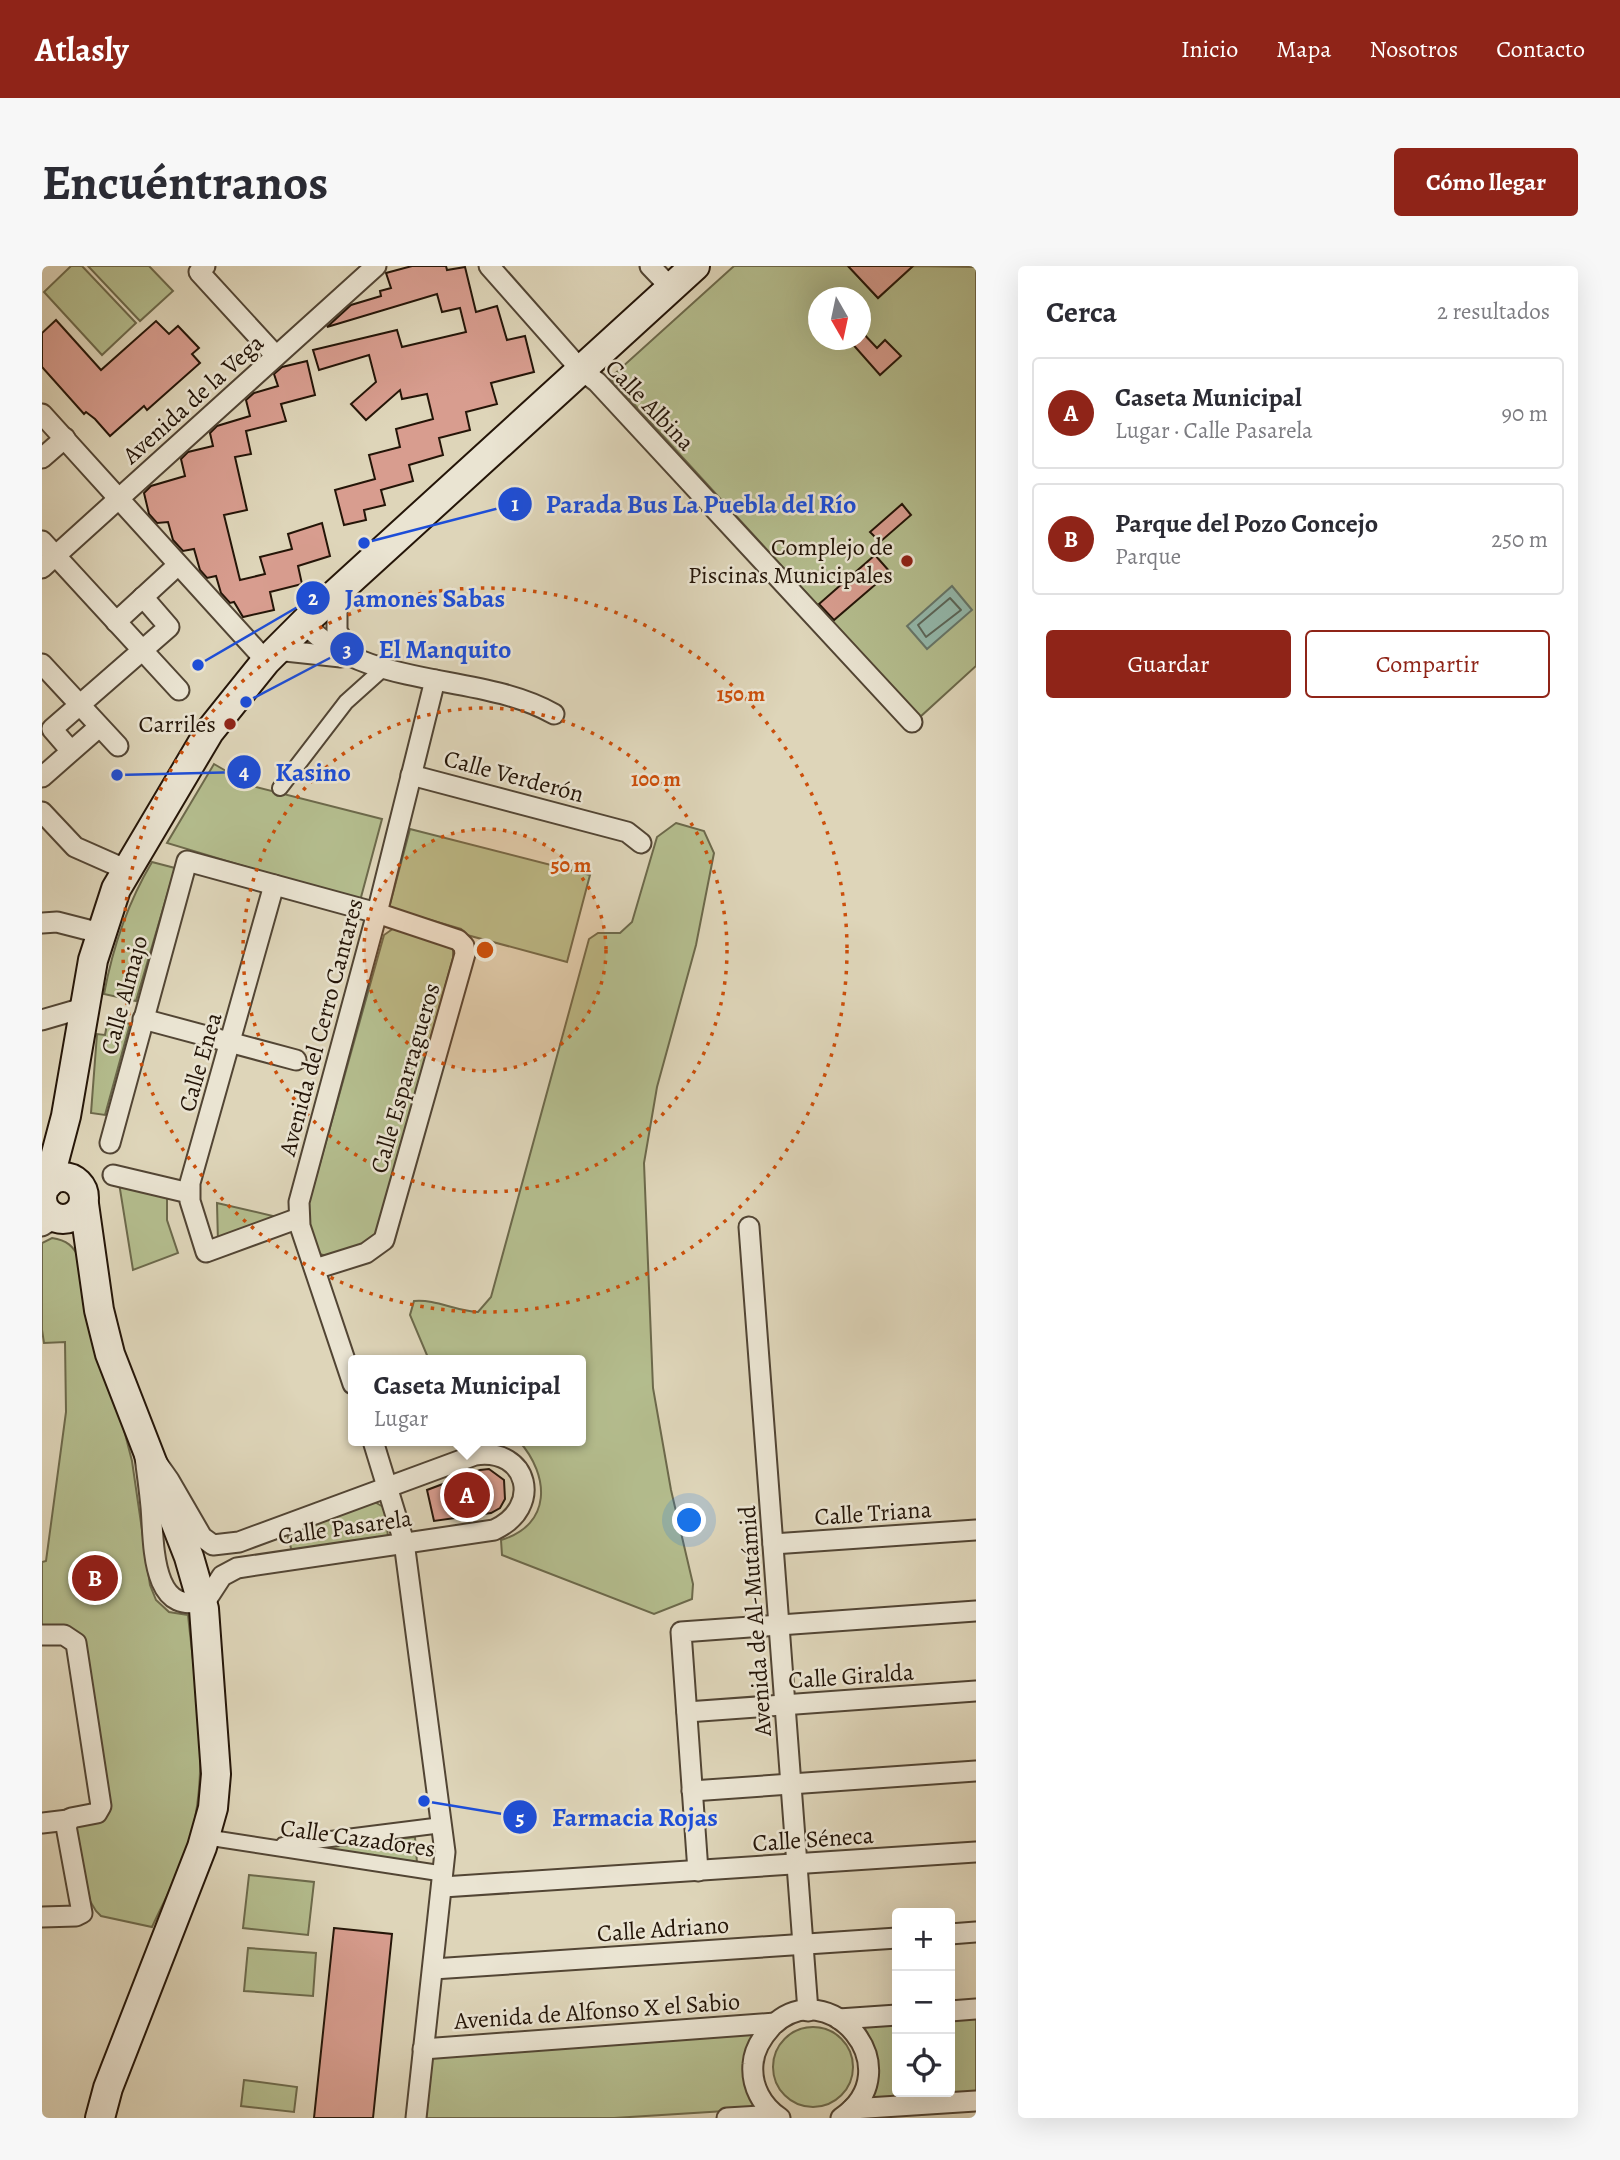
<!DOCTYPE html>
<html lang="es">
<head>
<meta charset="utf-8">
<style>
  body { margin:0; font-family:Alegreya,serif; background:#f7f7f7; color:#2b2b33 }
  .controls { position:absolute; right:21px; bottom:21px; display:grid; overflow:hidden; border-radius:7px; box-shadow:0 7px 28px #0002 }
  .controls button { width:63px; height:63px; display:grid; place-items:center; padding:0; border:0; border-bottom:2px solid #e1e1e2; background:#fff; color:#2b2b33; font:35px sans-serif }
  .compass { position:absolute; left:766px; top:21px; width:63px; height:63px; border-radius:50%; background:#fff; box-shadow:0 7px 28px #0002; rotate:171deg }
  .you { position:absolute; left:648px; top:1255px; width:24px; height:24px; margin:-18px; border:5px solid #fff; border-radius:50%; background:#1a73e8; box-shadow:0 0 0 10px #1a73e833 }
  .badge { display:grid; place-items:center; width:46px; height:46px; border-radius:50%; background:#8f2418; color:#fff; font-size:23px; font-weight:700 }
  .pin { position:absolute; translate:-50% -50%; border:4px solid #fff; box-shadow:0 2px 7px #0006 }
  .popup { position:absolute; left:306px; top:1089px; width:238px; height:91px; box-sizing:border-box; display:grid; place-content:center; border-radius:7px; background:#fff; filter:drop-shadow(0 2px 5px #0005); font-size:23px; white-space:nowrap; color:#7c7c81 }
  .popup b { font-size:26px; color:#2b2b33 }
  .popup::after { content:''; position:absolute; left:50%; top:100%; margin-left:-14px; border:14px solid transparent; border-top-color:#fff }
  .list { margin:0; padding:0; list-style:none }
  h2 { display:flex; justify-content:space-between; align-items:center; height:91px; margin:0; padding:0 28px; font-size:30px }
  h2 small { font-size:23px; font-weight:400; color:#7c7c81 }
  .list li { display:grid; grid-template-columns:46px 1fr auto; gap:21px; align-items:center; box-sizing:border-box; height:112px; margin:0 14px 14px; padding:0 14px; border:2px solid #e1e1e2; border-radius:7px }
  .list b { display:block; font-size:26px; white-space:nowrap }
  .list p { margin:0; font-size:23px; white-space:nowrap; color:#7c7c81 }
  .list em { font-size:23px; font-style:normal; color:#7c7c81 }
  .actions { display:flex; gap:14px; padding:21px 28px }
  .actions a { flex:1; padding:16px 0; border:2px solid #8f2418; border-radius:7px; text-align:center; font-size:24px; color:#8f2418 }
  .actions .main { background:#8f2418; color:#fff }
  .icon { flex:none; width:38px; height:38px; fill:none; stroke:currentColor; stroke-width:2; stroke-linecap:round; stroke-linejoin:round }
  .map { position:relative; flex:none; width:934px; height:1852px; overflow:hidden; border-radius:7px }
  header { display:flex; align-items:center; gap:42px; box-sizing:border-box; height:98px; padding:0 35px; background:#8f2418; color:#fff }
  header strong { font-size:33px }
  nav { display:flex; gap:38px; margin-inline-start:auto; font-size:24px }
  .intro { display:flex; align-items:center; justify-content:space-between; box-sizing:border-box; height:168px; padding:0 42px }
  h1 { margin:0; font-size:49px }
  .button { padding:18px 32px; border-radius:7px; background:#8f2418; color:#fff; font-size:24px; font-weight:700 }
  main { display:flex; gap:42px; padding:0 42px }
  aside { flex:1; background:#fff; border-radius:7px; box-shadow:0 7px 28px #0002 }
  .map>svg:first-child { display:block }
</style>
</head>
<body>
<header>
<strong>Atlasly</strong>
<nav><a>Inicio</a><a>Mapa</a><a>Nosotros</a><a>Contacto</a></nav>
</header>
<div class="intro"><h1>Encuéntranos</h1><a class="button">Cómo llegar</a></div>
<main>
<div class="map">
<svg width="934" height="1852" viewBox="0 0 934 1852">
  <rect width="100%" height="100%" fill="#ded5b9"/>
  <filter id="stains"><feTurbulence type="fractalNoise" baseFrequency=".00286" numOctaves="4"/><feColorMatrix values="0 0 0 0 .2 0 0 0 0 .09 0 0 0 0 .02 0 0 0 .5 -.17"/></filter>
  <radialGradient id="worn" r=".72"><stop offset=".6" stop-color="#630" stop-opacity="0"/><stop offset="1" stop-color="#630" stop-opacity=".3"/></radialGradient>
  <g fill="#b4bd8e" stroke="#6c694b" stroke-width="2" fill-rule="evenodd">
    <path d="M 29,0 L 40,0 L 94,57 L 60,89 L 2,26 Z"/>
    <path d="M 46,0 L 107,0 L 131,25 L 98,55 Z"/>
    <path d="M 692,0 L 806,0 L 836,32 L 871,0 L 934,1 L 934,400 L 878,451 L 568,112 ZM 776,32 L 818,32 L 818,74 L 776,74 Z"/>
    <path d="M 172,498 L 210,520 L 340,553 L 318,635 L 125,577 Z"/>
    <path d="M 634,557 L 662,565 L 672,587 L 654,679 L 615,821 L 602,897 L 611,1122 L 629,1224 L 651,1318 L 650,1333 L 612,1348 L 460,1289 L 459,1274 C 510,1259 508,1210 477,1175 L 539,1175 L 539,1094 L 387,1094 L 368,1049 L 372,1035 C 394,1033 413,1045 436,1046 L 449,1031 L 547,673 L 556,667 L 578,667 L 590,656 L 615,571 Z"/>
    <path d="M 368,563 L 548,609 L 525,696 L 425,669 L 419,663 L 347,642 Z"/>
    <path d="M 110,596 L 133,602 L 94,735 L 62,728 C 71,680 85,638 110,596 Z"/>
    <path d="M 352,662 L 411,680 L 411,692 L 335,966 C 325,980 293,994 277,988 L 264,947 L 342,669 Z"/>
    <path d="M 66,753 L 88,758 L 63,849 L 49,847 L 55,768 L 63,769 Z"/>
    <path d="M 77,917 L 125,931 L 125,954 L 136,987 L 91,1004 Z"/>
    <path d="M 175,937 L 231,950 L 231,957 L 176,977 Z"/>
    <path d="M 10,972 C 25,974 31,980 38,993 L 90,1195 L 108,1319 L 114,1334 L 127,1346 L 146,1349 C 153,1419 167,1492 151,1562 C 143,1596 125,1629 110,1661 L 59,1650 L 54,1645 L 48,1635 L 33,1561 L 59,1555 L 38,1369 L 24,1362 L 0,1364 L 0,1296 L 4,1295 L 24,1146 L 23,1076 L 2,1077 L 0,1064 L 0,977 Z"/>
    <path d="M 331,1235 L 343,1242 L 346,1271 L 250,1286 L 245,1267 Z"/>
    <path d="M 373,1571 L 375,1597 L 272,1581 Z"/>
    <path d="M 207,1609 L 272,1616 L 266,1669 L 201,1662 Z"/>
    <path d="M 206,1682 L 274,1687 L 271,1730 L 202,1725 Z"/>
    <path d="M 934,1749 L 934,1827 L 830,1833 C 836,1803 835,1784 820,1757 L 855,1754 L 855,1826 L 908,1826 L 908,1751 Z"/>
    <circle cx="771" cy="1801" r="40"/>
    <path d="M 712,1767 L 715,1843 L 572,1852 L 383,1852 L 390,1790 Z"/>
    <path d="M 202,1814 L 255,1821 L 252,1846 L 199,1840 Z"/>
  </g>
  <path fill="#94b9ac" stroke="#67776a" stroke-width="2" d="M 910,320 L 930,344 L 885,383 L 865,360 Z"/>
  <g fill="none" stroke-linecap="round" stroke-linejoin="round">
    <path stroke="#5c675a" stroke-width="2" d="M 908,332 L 919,344 L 884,371 L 876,359 Z"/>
  </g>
  <g fill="#d89d8f" stroke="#241508" stroke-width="2">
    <path d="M 370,0 L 404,0 L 405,4 L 423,1 L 434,46 L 455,40 L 465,74 L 483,70 L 492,106 L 449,117 L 455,138 L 424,146 L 428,164 L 397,172 L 401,189 L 367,199 L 371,215 L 339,224 L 343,239 L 322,244 L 324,254 L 302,259 L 293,224 L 333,213 L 327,189 L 358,181 L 354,163 L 391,153 L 385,128 L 360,133 L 358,124 L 324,154 L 309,138 L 334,116 L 327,89 L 277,104 L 271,84 L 355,64 L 360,81 L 424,66 L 418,42 L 400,46 L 395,28 L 285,61 L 309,39 L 339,30 L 338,25 L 349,22 L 344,7 Z"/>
    <path d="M 806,0 L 871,0 L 836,32 Z"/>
    <path d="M 14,54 L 59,104 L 114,55 L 127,68 L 136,60 L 157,82 L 150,88 L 158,97 L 105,144 L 102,140 L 68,170 L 53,153 L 44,146 L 42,148 L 0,101 L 0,67 Z"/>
    <path d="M 818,64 L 835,82 L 843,74 L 859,90 L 838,109 L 807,74 L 818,74 Z"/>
    <path d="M 265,95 L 273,129 L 239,138 L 244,155 L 204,165 L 209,188 L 193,191 L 205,244 L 182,249 L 198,314 L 223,308 L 218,291 L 250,283 L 246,268 L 280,257 L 288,290 L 256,300 L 260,318 L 228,326 L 232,344 L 201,351 L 192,336 L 188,337 L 179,327 L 174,310 L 165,312 L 158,304 L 152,283 L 141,285 L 131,274 L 126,256 L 115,257 L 107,248 L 102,227 L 109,220 L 143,210 L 139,193 L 146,186 L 171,180 L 168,167 L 175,160 L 208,150 L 204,134 L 212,127 L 236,120 L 232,108 L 240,101 Z"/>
    <path d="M 860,238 L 869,249 L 838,276 L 828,266 Z"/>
    <path d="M 833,289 L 848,306 L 792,354 L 777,338 Z"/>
    <path d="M 447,1203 L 462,1214 L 463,1233 L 458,1242 L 449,1247 L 392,1255 L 385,1224 L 438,1204 Z"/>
    <path d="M 292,1662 L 350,1668 L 331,1852 L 272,1852 Z"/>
  </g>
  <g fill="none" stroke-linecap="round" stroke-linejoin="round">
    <g stroke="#524534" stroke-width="18">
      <g id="pedestrian">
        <path d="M 238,522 L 304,436 L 343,401"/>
        <path d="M 163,1571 L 403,1608"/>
        <path d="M 241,1579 L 400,1559"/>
      </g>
    </g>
    <g stroke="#524534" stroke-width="23">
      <g id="minor">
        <path d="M 163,0 L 157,6 L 234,90"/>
        <path d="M 447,0 L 539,104 L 555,116 L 870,456"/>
        <path d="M 608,0 L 629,22"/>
        <path d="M 0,148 L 224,395"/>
        <path d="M 0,192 L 23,172"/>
        <path d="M 0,275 L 137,424"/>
        <path d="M 0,302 L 334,0"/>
        <path d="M 295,327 L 295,365 L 311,390"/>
        <path d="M 74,356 L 136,299"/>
        <path d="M 262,357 C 325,425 436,405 512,448"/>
        <path d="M 234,384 L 299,391"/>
        <path d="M 0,398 L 76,480"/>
        <path d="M 29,485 L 10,463 L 127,361 L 101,331"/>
        <path d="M 369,509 L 585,566 L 599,577"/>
        <path d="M 0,511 L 57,461"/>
        <path d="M 0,546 L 33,581 L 85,604"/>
        <path d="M 232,619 L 148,917 L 148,935 L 164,986 L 257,952"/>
        <path d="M 0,657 L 15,656 L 58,667"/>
        <path d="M 101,753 L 254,794"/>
        <path d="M 0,754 L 41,742"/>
        <path d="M 68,877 L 145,595 L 335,647 L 416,674 L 422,680 L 423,688 L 342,974 L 324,987 L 273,1003"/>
        <path d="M 71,909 L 147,927"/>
        <path d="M 0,938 L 1,937"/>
        <path d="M 0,960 L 13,952"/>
        <path d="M 707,961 L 766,1745"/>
        <path d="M 311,1118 L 258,960 L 257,936 L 335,647 L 393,414"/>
        <path d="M 331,1175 L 362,1276 L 403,1586 L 374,1852"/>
        <path d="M 101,1177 L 127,1214 L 160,1271 L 171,1279 L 197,1276 L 433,1189 C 487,1181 501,1242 452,1264 L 195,1302 L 180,1310 L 165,1333 C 108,1355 112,1274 109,1241 C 107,1220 104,1198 101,1177 Z"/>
        <path d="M 731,1278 L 934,1264"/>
        <path d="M 0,1369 L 22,1369 L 34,1377 L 59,1540 L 55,1547 L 29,1552 L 24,1560 L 40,1647 L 34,1650 L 0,1651"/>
        <path d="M 645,1446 L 934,1425"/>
        <path d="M 650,1525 L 934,1505"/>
        <path d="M 0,1557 L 26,1554"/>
        <path d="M 656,1605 L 639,1366 L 934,1345"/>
        <path d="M 401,1621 L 934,1586"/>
        <path d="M 908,1668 L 934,1666"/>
        <path d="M 391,1703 L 855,1672"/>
        <path d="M 908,1745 L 934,1743"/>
        <path d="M 797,1753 L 855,1749"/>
        <path d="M 381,1783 L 733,1757"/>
        <path d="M 810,1843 L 934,1835"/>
        <path d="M 685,1852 L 733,1849"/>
        <path d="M 738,1852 C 720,1840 709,1820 711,1798 C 712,1783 720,1771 730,1760 C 786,1705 871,1803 799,1852"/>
      </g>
    </g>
    <g stroke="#241508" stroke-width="32">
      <g id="secondary">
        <circle cx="21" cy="932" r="21"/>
        <path d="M 6,918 L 24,850 L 51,694 L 74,623 L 167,466 L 224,395 L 268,351 L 653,0"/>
        <path d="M 42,938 L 57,1044 L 68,1088 L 147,1291 L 162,1343 L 174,1508 L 171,1542 L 160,1581 L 66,1822 L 58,1852"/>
      </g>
    </g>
    <use href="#pedestrian" stroke="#eae4d2" stroke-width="14"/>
    <use href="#minor" stroke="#eae4d2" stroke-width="19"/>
    <use href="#secondary" stroke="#eae4d2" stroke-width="28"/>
  </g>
  <circle cx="443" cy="684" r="121" fill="#cb4f0b" fill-opacity=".12"/>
  <g fill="none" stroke="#cb4f0b" stroke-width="3.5" stroke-dasharray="3.5 7">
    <circle cx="443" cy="684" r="121"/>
    <circle cx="443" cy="684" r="242"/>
    <circle cx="443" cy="684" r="362"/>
  </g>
  <g fill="#8f2418" stroke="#eae4d2" stroke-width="2.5">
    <circle cx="865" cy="295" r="7"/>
    <circle cx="188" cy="458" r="7"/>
  </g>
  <g text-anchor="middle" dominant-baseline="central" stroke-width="5" stroke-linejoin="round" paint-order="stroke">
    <g font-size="24" fill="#241508" stroke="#eae4d2">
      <text transform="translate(151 133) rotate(-42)">Avenida de la Vega</text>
      <text transform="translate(608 139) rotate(46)">Calle Albina</text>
      <text transform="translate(472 510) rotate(15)">Calle Verderón</text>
      <text transform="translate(82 729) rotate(-75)">Calle Almajo</text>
      <text transform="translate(279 761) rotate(-75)">Avenida del Cerro Cantares</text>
      <text transform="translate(158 796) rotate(-74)">Calle Enea</text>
      <text transform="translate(363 812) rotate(-74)">Calle Esparragueros</text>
      <text transform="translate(831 1247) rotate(-4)">Calle Triana</text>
      <text transform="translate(303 1261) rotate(-8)">Calle Pasarela</text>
      <text transform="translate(713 1355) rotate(-94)">Avenida de Al-Mutámid</text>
      <text transform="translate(809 1410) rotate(-4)">Calle Giralda</text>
      <text transform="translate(316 1572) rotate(8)">Calle Cazadores</text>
      <text transform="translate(771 1573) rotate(-4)">Calle Séneca</text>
      <text transform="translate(621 1663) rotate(-4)">Calle Adriano</text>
      <text transform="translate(555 1745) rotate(-4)">Avenida de Alfonso X el Sabio</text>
    </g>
    <g font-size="24" fill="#241508" stroke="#eae4d2" text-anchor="end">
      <text x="851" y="281">Complejo de<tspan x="851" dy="28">Piscinas Municipales</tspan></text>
      <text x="174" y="458">Carriles</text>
    </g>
  </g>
  <circle cx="443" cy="684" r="10" fill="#cb4f0b" stroke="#eae4d2" stroke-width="3.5"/>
  <g font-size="21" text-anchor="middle" font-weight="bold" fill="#cb4f0b" stroke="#eae4d2" stroke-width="5" stroke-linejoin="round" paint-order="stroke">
    <text x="699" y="435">150 m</text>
    <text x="614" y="520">100 m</text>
    <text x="529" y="606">50 m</text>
  </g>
  <path fill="none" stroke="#1d4ed8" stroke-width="2.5" d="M322 277L473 238M156 399L271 332M204 436L305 383M75 509L202 506M382 1535L478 1551"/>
  <g fill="#1d4ed8" stroke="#eae4d2" stroke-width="2.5">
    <circle cx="322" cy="277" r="7"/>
    <circle cx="156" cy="399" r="7"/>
    <circle cx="204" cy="436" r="7"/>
    <circle cx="75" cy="509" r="7"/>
    <circle cx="382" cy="1535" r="7"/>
    <circle cx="473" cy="238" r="18"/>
    <circle cx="271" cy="332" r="18"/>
    <circle cx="305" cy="383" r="18"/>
    <circle cx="202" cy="506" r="18"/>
    <circle cx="478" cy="1551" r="18"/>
  </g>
  <g font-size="21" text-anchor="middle" font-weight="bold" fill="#fff">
    <text x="473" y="245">1</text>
    <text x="271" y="339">2</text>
    <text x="305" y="391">3</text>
    <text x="202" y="513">4</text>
    <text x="478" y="1559">5</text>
  </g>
  <g font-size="26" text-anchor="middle" font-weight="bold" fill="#1d4ed8" stroke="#eae4d2" stroke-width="5" stroke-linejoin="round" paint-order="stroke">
    <text x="659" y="247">Parada Bus La Puebla del Río</text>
    <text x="383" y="341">Jamones Sabas</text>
    <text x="403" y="392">El Manquito</text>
    <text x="271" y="515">Kasino</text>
    <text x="593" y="1560">Farmacia Rojas</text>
  </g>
  <rect width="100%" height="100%" filter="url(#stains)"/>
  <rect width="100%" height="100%" fill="url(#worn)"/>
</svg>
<div class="controls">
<button>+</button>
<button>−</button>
<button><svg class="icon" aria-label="locate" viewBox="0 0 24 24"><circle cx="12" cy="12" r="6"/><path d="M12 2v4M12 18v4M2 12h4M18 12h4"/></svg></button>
</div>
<svg class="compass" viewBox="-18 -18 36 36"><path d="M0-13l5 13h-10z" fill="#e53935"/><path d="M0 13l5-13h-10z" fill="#7c7c81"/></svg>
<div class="you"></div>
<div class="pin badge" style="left:425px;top:1229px">A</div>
<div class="popup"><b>Caseta Municipal</b>Lugar</div>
<div class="pin badge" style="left:53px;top:1312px">B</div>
</div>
<aside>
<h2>Cerca<small>2 resultados</small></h2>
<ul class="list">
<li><span class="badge">A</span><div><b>Caseta Municipal</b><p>Lugar · Calle Pasarela</p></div><em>90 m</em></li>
<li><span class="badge">B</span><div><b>Parque del Pozo Concejo</b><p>Parque</p></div><em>250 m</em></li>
</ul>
<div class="actions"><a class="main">Guardar</a><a>Compartir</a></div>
</aside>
</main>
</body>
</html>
